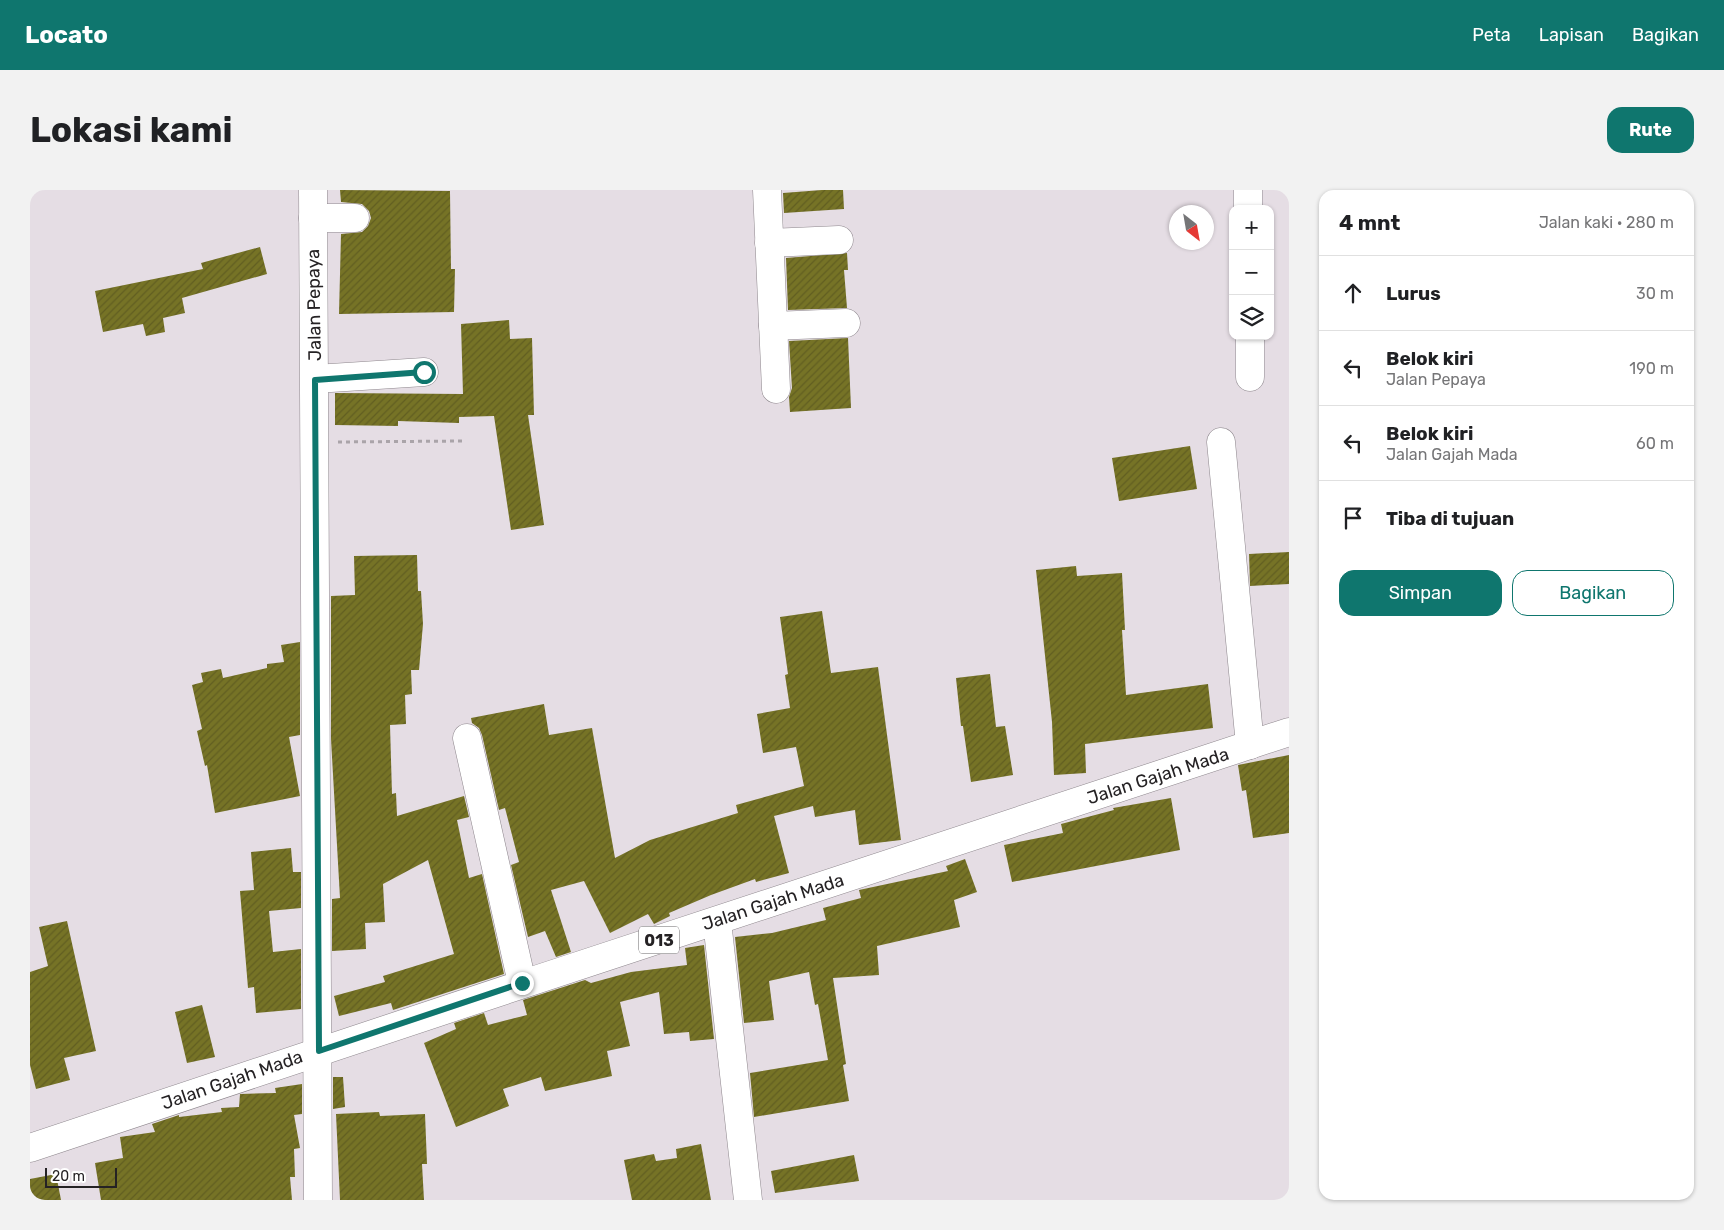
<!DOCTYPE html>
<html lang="id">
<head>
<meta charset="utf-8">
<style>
  body { margin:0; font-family:Rubik,sans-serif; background:#f2f2f2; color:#202124 }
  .controls { position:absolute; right:15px; top:15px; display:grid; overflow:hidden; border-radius:10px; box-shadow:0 1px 4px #0004 }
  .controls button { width:45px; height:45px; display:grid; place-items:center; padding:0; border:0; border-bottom:1px solid #e0e0e0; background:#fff; color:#202124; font:25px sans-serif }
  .compass { position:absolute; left:1139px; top:15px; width:45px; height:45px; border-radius:50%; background:#fff; box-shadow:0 1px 4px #0004; rotate:149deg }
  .scale { position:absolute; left:15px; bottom:12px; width:72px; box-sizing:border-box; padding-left:5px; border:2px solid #252224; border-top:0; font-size:14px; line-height:18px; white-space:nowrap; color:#252224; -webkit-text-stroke:4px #fff; paint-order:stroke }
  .stop { position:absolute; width:15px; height:15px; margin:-11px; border:4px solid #0f766e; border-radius:50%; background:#fff }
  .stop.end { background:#0f766e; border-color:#fff; box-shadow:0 1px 5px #0008 }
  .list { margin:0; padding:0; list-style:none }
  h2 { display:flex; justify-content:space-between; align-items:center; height:65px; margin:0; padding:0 20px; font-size:21px }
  h2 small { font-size:16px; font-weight:400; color:#757577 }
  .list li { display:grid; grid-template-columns:32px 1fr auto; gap:15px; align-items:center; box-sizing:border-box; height:75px; padding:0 20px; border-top:1px solid #e0e0e0 }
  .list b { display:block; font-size:19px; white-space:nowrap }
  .list p { margin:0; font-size:16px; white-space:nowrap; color:#757577 }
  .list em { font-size:16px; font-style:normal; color:#757577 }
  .actions { display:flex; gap:10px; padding:15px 20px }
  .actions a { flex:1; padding:11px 0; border:1px solid #0f766e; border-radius:15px; text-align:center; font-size:18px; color:#0f766e }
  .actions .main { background:#0f766e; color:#fff }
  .icon { flex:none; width:28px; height:28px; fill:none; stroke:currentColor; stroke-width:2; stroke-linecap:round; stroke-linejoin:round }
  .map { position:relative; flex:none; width:1259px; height:1010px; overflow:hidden; border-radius:15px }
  header { display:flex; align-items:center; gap:30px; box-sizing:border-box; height:70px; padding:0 25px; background:#0f766e; color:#fff }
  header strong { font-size:24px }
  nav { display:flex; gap:28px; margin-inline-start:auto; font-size:18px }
  .intro { display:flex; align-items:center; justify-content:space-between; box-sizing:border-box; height:120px; padding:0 30px }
  h1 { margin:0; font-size:35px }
  .button { padding:12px 22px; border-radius:15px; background:#0f766e; color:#fff; font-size:18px; font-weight:700 }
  main { display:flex; gap:30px; padding:0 30px }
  aside { flex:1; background:#fff; border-radius:15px; box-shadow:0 1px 4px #0004 }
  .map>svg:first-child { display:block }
</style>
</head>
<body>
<header>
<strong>Locato</strong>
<nav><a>Peta</a><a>Lapisan</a><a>Bagikan</a></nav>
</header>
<div class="intro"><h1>Lokasi kami</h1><a class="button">Rute</a></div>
<main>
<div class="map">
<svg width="1259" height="1010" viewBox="0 0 1259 1010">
  <defs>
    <pattern id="building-hatch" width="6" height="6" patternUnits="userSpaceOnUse" patternTransform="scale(1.25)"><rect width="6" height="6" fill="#767326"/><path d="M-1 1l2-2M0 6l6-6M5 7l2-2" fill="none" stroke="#615e21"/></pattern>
  </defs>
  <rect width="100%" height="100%" fill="#e5dde4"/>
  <g fill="url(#building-hatch)">
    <path d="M 310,0 L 420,1 L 421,79 L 425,79 L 424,122 L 309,124 L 311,44 L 332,42 L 338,36 L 341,28 L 339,21 L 332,14 L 311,12 Z"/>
    <path d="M 792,0 L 813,0 L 814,19 L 754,23 L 753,3 Z"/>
    <path d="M 230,57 L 237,84 L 152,108 L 155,123 L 133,128 L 135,142 L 116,146 L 113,134 L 73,142 L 65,101 L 173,79 L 171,73 Z"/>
    <path d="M 817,63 L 818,80 L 814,80 L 817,118 L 758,120 L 756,68 Z"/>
    <path d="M 479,130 L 480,149 L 502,148 L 504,225 L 498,225 L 514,335 L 481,340 L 464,226 L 429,227 L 429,233 L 368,231 L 368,236 L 305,235 L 305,203 L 433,204 L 431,134 Z"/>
    <path d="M 818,148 L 821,218 L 760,222 L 759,207 L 762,198 L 759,151 Z"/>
    <path d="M 1160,256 L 1167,299 L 1089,311 L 1082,268 Z"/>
    <path d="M 1259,362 L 1259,394 L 1220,396 L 1219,364 Z"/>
    <path d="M 387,365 L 388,401 L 391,401 L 393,434 L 389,480 L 381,480 L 382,504 L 375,505 L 376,534 L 360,535 L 362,604 L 366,603 L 367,626 L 434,606 L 439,627 L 427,630 L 439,688 L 452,684 L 474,784 L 363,820 L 361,813 L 309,826 L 304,806 L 355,792 L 353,786 L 424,764 L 398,670 L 353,694 L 355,732 L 335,733 L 336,759 L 302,761 L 302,709 L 310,708 L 301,549 L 301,406 L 325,405 L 324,366 Z"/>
    <path d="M 1046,376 L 1047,386 L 1092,383 L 1095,440 L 1092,440 L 1096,505 L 1178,494 L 1183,538 L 1055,554 L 1056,583 L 1024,585 L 1022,532 L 1006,380 Z"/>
    <path d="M 792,421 L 801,483 L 848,477 L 871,650 L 829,655 L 825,620 L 785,627 L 783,616 L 744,626 L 759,683 L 726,692 L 725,689 L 681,705 L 639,723 L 640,726 L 624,734 L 618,724 L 580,743 L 554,691 L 521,700 L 541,762 L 526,767 L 515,741 L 498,747 L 481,675 L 489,672 L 475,618 L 469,620 L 452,545 L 449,538 L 442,533 L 441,528 L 514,514 L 519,545 L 562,538 L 585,668 L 620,650 L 708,623 L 706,615 L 774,596 L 766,557 L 733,563 L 727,524 L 760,518 L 755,485 L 758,484 L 750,427 Z"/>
    <path d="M 270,452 L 270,545 L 259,547 L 270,606 L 185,623 L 177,575 L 175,576 L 167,541 L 172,539 L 162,495 L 173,492 L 171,483 L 191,479 L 193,488 L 237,478 L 237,474 L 254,472 L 251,455 Z"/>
    <path d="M 960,484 L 966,537 L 975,536 L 983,585 L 941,592 L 933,536 L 931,536 L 926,488 Z"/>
    <path d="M 1259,565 L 1259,643 L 1223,648 L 1216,600 L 1212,601 L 1208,575 Z"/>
    <path d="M 1141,608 L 1150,660 L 982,692 L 974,655 L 1033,643 L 1031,634 L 1084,620 L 1083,618 Z"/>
    <path d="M 261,658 L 263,682 L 271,682 L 271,718 L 239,721 L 243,762 L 271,759 L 271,819 L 226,823 L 224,797 L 218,798 L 210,701 L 224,700 L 221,662 Z"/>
    <path d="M 935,669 L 947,702 L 924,710 L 930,737 L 847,756 L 849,785 L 803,788 L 816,874 L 813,875 L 819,911 L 724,927 L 720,883 L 798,870 L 788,814 L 785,815 L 779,782 L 739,791 L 744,830 L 714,833 L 705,747 L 742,743 L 796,730 L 793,718 L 831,708 L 829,700 L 918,681 L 916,676 Z"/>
    <path d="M 37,731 L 66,861 L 34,868 L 40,890 L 6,899 L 0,875 L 0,782 L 18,776 L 9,737 Z"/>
    <path d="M 674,755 L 684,849 L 660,851 L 659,842 L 634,844 L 629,802 L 590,812 L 600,856 L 577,861 L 582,886 L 515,901 L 511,887 L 473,899 L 479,916 L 426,937 L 394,853 L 426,839 L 424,833 L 454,823 L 458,835 L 497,825 L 493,810 L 555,790 L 561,793 L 601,782 L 657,775 L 655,758 Z"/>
    <path d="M 172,815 L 185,867 L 157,873 L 145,822 Z"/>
    <path d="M 303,887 L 313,887 L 315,917 L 303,919 Z"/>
    <path d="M 272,894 L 272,924 L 264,925 L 270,958 L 264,959 L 265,987 L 260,987 L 262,1010 L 71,1010 L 65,973 L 93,968 L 90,947 L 125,942 L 122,934 L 149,925 L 149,927 L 192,922 L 191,918 L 209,917 L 210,904 L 246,903 L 245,898 Z"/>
    <path d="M 349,922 L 350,926 L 395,924 L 397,974 L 392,974 L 394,1010 L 310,1010 L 306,924 Z"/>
    <path d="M 671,954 L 681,1010 L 602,1010 L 594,970 L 624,964 L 626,971 L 647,968 L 646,959 Z"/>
    <path d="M 824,965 L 829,991 L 745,1003 L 741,981 Z"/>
    <path d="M 26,984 L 31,1010 L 0,1010 L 0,989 Z"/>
  </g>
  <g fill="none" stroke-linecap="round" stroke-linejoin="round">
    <g stroke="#8e878d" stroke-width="29">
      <g id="minor">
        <path d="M 283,0 L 288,1010"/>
        <path d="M 737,0 L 746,199"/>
        <path d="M 1218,0 L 1218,19"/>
        <path d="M 283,28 L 325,28"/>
        <path d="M 739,53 L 809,50"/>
        <path d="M 743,136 L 816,133"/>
        <path d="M 1220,146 L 1220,187"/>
        <path d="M 285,189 L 394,182"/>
        <path d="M 1191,252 L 1220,555"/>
        <path d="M 437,548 L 492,793"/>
        <path d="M 687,731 L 718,1010"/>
      </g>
    </g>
    <g stroke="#8e878d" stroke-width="29">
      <path id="major" d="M 0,958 C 419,817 839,681 1259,542"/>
    </g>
    <path stroke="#aaa4a9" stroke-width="3" stroke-dasharray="4 4" stroke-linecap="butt" d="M 308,252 L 433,251"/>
    <use href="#minor" stroke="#fff" stroke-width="28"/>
    <use href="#major" stroke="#fff" stroke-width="28"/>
  </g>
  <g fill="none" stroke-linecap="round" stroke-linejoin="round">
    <path stroke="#0f766e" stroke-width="6" d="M 394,182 L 285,190 L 289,861 L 492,793"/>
  </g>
  <g text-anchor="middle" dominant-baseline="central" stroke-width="5" stroke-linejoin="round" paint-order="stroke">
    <rect fill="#fff" stroke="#666466" stroke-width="1" x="609" y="736.5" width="40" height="27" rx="4"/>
    <g font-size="16" font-weight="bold" fill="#252224">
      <text x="629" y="750">013</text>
    </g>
    <g font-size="18" fill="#252224" stroke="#fff">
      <text transform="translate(284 115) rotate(-91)">Jalan Pepaya</text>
      <text transform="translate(1128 586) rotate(-18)">Jalan Gajah Mada</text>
      <text transform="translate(743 712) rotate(-18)">Jalan Gajah Mada</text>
      <text transform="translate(202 890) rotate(-19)">Jalan Gajah Mada</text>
    </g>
  </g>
</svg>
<div class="controls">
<button>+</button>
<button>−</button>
<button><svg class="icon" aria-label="layers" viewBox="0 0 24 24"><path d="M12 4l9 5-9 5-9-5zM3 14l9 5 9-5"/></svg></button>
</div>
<svg class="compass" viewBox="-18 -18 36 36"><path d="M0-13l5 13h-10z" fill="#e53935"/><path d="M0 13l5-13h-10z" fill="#757577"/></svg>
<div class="scale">20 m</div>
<div class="stop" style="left:394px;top:182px"></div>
<div class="stop end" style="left:492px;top:793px"></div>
</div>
<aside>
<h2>4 mnt<small>Jalan kaki · 280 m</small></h2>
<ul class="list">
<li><svg class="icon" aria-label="ahead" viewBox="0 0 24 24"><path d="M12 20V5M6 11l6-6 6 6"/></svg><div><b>Lurus</b></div><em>30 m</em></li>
<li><svg class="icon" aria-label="left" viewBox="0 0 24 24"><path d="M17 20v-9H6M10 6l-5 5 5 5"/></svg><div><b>Belok kiri</b><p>Jalan Pepaya</p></div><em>190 m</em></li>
<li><svg class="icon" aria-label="left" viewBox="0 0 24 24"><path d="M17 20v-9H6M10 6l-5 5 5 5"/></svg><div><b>Belok kiri</b><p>Jalan Gajah Mada</p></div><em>60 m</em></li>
<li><svg class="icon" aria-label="arrive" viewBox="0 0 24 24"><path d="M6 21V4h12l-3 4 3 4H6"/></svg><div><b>Tiba di tujuan</b></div></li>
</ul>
<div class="actions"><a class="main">Simpan</a><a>Bagikan</a></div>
</aside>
</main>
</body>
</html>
